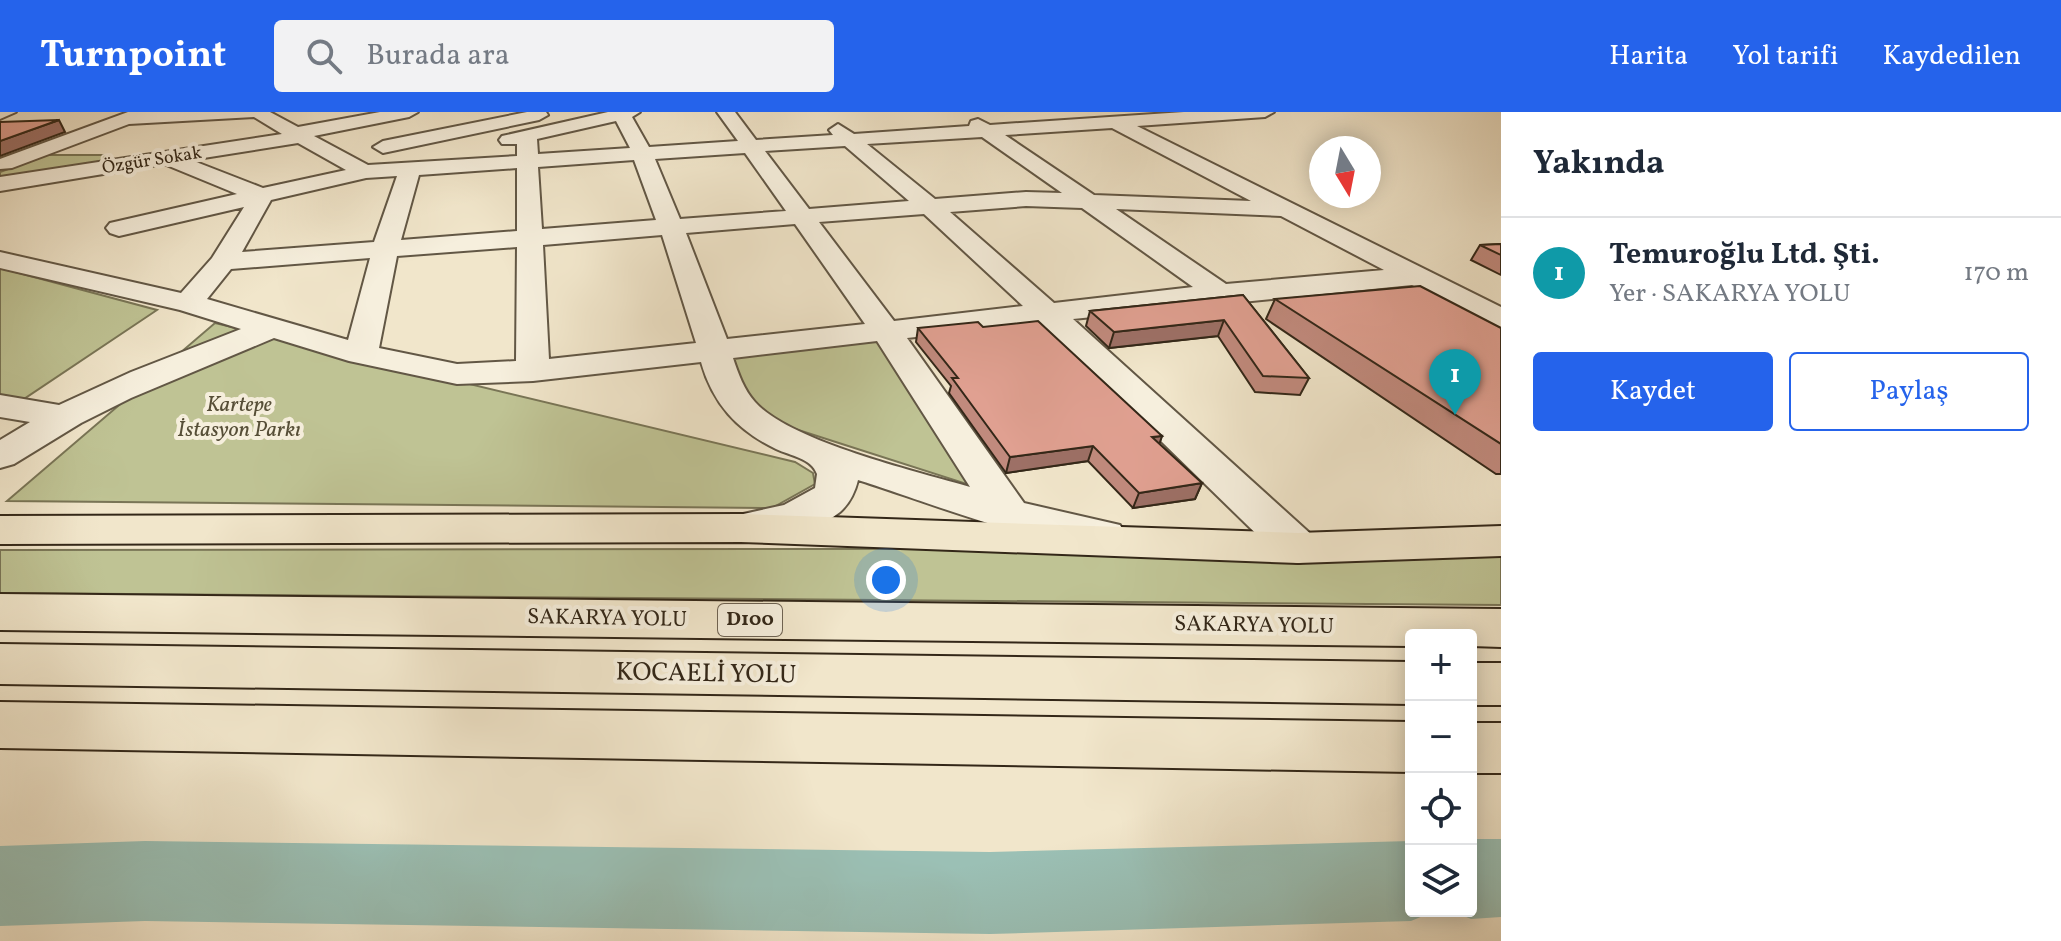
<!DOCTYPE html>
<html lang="tr">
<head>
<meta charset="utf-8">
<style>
  body { margin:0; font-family:Vollkorn,serif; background:#f2f2f3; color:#1f2937 }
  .controls { position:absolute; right:24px; bottom:24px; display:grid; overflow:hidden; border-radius:8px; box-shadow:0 4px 20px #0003 }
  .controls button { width:72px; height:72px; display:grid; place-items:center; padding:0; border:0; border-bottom:2px solid #e0e1e3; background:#fff; color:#1f2937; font:40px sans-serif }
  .compass { position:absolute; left:1309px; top:24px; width:72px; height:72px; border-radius:50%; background:#fff; box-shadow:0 4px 20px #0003; rotate:170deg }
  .you { position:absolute; left:886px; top:468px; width:28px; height:28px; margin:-20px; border:6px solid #fff; border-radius:50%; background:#1a73e8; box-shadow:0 0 0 12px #1a73e833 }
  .badge { display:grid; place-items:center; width:52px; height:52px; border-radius:50%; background:#2563eb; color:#fff; font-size:26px; font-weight:700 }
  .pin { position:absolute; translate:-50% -66px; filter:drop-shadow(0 2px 4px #0008) }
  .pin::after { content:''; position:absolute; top:42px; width:28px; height:24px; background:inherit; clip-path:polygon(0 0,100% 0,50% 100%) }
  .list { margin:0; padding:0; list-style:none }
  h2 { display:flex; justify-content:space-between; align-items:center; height:104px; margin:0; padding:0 32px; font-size:34px }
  h2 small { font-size:26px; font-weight:400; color:#747a83 }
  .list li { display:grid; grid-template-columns:52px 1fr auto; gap:24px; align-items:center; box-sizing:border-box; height:112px; padding:0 32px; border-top:2px solid #e0e1e3 }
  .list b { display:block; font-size:30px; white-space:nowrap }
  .list p { margin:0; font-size:26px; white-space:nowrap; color:#747a83 }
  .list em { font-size:26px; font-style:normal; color:#747a83 }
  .actions { display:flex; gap:16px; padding:24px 32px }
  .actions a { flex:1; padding:18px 0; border:2px solid #2563eb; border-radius:8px; text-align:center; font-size:28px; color:#2563eb }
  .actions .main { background:#2563eb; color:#fff }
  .icon { flex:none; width:44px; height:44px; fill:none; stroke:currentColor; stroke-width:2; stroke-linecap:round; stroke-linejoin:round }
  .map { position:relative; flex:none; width:1501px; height:829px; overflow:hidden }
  header { display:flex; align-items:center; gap:48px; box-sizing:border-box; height:112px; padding:0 40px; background:#2563eb; color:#fff }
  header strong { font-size:38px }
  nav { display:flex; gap:44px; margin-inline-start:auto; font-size:28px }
  .search { width:560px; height:72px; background:#f2f2f3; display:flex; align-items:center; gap:20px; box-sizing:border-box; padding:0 28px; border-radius:8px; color:#747a83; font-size:30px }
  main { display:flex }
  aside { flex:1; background:#fff }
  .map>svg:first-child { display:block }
</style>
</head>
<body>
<header>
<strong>Turnpoint</strong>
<div class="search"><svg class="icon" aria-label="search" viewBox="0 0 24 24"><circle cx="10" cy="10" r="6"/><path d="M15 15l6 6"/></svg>Burada ara</div>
<nav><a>Harita</a><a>Yol tarifi</a><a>Kaydedilen</a></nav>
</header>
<main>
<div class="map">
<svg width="1501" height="829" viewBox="0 0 1501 829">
  <rect width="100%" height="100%" fill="#f1e6cb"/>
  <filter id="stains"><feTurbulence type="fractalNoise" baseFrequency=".0025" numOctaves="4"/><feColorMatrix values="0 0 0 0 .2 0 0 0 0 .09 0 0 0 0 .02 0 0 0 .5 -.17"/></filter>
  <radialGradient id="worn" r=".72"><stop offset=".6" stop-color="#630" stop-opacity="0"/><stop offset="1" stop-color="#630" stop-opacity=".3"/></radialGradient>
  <g fill="#bfc394" stroke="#797556" stroke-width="2">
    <path d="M 47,43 L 106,43 L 108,54 L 0,70 L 0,60 Z"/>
    <path d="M 0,156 L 157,198 L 0,303 Z"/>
    <path d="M 215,211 L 795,350 L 813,361 L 815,372 L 772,396 L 7,389 Z"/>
    <path d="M 878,229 L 979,376 L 789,315 C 753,295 745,282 728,245 Z"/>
    <path d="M 1501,436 L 1501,493 L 0,481 L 0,438 Z"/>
  </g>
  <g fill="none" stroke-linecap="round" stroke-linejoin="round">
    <g fill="#9bc0b5" fill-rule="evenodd">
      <path d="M 1471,727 L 1501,727 L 1501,805 L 1471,807 L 1452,799 L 1471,799 Z"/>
      <path d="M 145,729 L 990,740 L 1411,729 L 1411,799 L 1435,799 L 1411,809 L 990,822 L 145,809 L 0,814 L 0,734 Z"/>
    </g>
    <g stroke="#625745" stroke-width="4">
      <g id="minor">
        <path d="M 0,0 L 16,0 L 0,7 Z"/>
        <path d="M 128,0 L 270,0 L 298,15 L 380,0 L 418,0 L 409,5 L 314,24 L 368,53 L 517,44 L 517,32 L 502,32 L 499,28 L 502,24 L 608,0 L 640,0 L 632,5 L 649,35 L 738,29 L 717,0 L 735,0 L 756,28 L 833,23 L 829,18 L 838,12 L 854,22 L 969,14 L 971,9 L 978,7 L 990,13 L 1184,0 L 1274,0 L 1265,5 L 1137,14 L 1501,195 L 1501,216 L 1412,173 L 1073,207 L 1314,425 L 1321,436 L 1314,447 L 1298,451 L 1282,447 L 1040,211 L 907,226 L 1024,391 L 1120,413 L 1126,423 L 1120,433 C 1070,447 914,385 858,368 C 855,380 850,391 840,400 C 817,419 753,433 725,426 L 719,416 L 725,406 L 784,393 L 815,376 L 817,362 C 811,346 791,344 776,337 C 737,318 713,292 701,250 L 533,269 L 457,272 L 349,249 L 274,226 L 131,286 L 81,311 L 14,352 L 0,356 L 0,328 L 30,310 L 0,305 L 0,283 L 59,293 L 131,260 L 241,217 L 180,198 L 0,156 L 0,140 L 181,181 L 212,146 L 244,95 L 119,124 L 110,121 L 106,116 L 110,111 L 237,82 L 164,52 L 0,79 L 0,65 L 282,22 L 254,5 L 129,12 L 12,56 L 0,57 L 0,47 ZM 616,9 L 630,36 L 538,42 L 537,27 ZM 1112,16 L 1251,89 L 1094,83 L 1005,23 ZM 982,25 L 1062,81 L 1026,80 L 935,87 L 867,32 ZM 298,31 L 346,58 L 263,76 L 191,48 ZM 845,34 L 909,89 L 809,97 L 765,39 ZM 745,41 L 786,99 L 680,107 L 655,47 ZM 634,48 L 656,108 L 542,117 L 538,55 ZM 517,56 L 517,119 L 401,128 L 419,63 ZM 397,64 L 374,130 L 242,140 L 271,88 L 366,66 ZM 1026,94 L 1082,96 L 1193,175 L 1054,191 L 950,100 ZM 1116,97 L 1281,104 L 1384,158 L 1226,172 ZM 924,102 L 1023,194 L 894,209 L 819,110 ZM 795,112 L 865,212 L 727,227 L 686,121 ZM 662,123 L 696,231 L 549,247 L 543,133 ZM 517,135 L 516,249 L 457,252 L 379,236 L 397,144 ZM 370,146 L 348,228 L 207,187 L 231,157 ZM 877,229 L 970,375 C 918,360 789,329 755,290 C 744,278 738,261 733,246 Z"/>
        <path d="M 527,0 L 546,0 L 548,3 L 539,8 L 383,41 L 373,35 L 383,29 Z"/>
      </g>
    </g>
    <g stroke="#332718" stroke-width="4">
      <g id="highway">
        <path d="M 741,402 L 1298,421 L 1501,414 L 1501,444 L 1298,451 L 741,430 L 0,432 L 0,404 Z"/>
        <path d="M 0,482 L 1501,497 L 1501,535 L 1471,534 L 1471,523 L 1411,523 L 1411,534 L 0,518 Z"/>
        <path d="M 0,532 L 1411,550 L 1411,592 L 0,572 Z"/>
        <rect x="1471" y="551" width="30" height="42"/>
        <path d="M 0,590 L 1411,610 L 1411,660 L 0,636 Z"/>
        <rect x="1471" y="611" width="30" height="50"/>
      </g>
    </g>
    <use href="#minor" fill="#f6efdd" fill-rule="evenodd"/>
    <use href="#highway" fill="#f1e6cb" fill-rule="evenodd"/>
  </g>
  <g fill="#c18a7d" stroke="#332718" stroke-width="2">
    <path d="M 1501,132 L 1501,163 L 1471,148 L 1480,133 Z"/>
    <path d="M 1243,183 L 1309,266 L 1300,283 L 1255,280 L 1218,224 L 1109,236 L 1086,214 L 1090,199 Z"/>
    <path d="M 1275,187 L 1501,216 L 1501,362 L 1496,362 L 1266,207 Z"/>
    <path d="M 983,215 L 1162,324 L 1159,332 L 1202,371 L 1195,387 L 1133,396 L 1088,349 L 1006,361 L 949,281 L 951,274 L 916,230 L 918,216 Z"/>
  </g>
  <g fill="#9d7066" stroke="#332718" stroke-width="2">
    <path d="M 59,8 L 65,20 L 0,44 L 0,29 Z"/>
    <path d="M 1224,208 L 1218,224 L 1109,236 L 1114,220 Z"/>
    <path d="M 1162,324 L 1157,339 L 1152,325 Z"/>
    <path d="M 1093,334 L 1088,349 L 1006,361 L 1010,345 Z"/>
    <path d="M 1202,371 L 1195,387 L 1133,396 L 1139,381 Z"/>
  </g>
  <g fill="#e0a091" stroke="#332718" stroke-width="2">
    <path d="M 59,8 L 0,29 L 0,10 Z"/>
    <path d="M 1501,132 L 1501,143 L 1480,133 Z"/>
    <path d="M 1420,174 L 1501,216 L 1501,332 L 1275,187 Z"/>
    <path d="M 1243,183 L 1309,266 L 1263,264 L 1224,208 L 1114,220 L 1090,199 Z"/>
    <path d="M 1038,209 L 1162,324 L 1152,325 L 1202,371 L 1139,381 L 1093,334 L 1010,345 L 952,266 L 958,266 L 918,216 L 978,210 L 983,215 Z"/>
  </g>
  <g text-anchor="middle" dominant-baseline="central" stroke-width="8" stroke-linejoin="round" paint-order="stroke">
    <g font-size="18" fill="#332718" stroke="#f6efdd">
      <text transform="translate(152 49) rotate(-9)">Özgür Sokak</text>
    </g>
    <rect fill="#f6efdd" stroke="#6e6353" stroke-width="2" x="718" y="492" width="64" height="32" rx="6"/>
    <g font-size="20" font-weight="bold" fill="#332718">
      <text x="750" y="508">D100</text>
    </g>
    <g font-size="22" font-style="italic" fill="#564e37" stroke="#f6efdd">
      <text x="239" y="293">Kartepe<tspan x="239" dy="25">İstasyon Parkı</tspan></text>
    </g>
    <g font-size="22" fill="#332718" stroke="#f6efdd">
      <text transform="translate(607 507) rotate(1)">SAKARYA YOLU</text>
      <text transform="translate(1254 514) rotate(1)">SAKARYA YOLU</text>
    </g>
    <g font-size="26" fill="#332718" stroke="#f6efdd">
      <text transform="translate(706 562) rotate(1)">KOCAELİ YOLU</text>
    </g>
  </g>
  <rect width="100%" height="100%" filter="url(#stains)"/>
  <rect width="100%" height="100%" fill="url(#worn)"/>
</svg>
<div class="controls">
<button>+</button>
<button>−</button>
<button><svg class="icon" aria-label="locate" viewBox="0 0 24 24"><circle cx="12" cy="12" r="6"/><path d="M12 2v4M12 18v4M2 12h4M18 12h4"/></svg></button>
<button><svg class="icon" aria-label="layers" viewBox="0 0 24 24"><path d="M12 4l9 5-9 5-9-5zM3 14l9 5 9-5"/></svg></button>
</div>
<svg class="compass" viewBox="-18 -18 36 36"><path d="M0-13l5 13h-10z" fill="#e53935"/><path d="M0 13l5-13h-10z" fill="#747a83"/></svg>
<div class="you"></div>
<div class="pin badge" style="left:1455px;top:303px;background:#0f9aa8">1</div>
</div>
<aside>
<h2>Yakında<small></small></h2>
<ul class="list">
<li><span class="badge" style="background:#0f9aa8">1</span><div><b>Temuroğlu Ltd. Şti.</b><p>Yer · SAKARYA YOLU</p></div><em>170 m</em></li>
</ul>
<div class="actions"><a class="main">Kaydet</a><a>Paylaş</a></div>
</aside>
</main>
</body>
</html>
